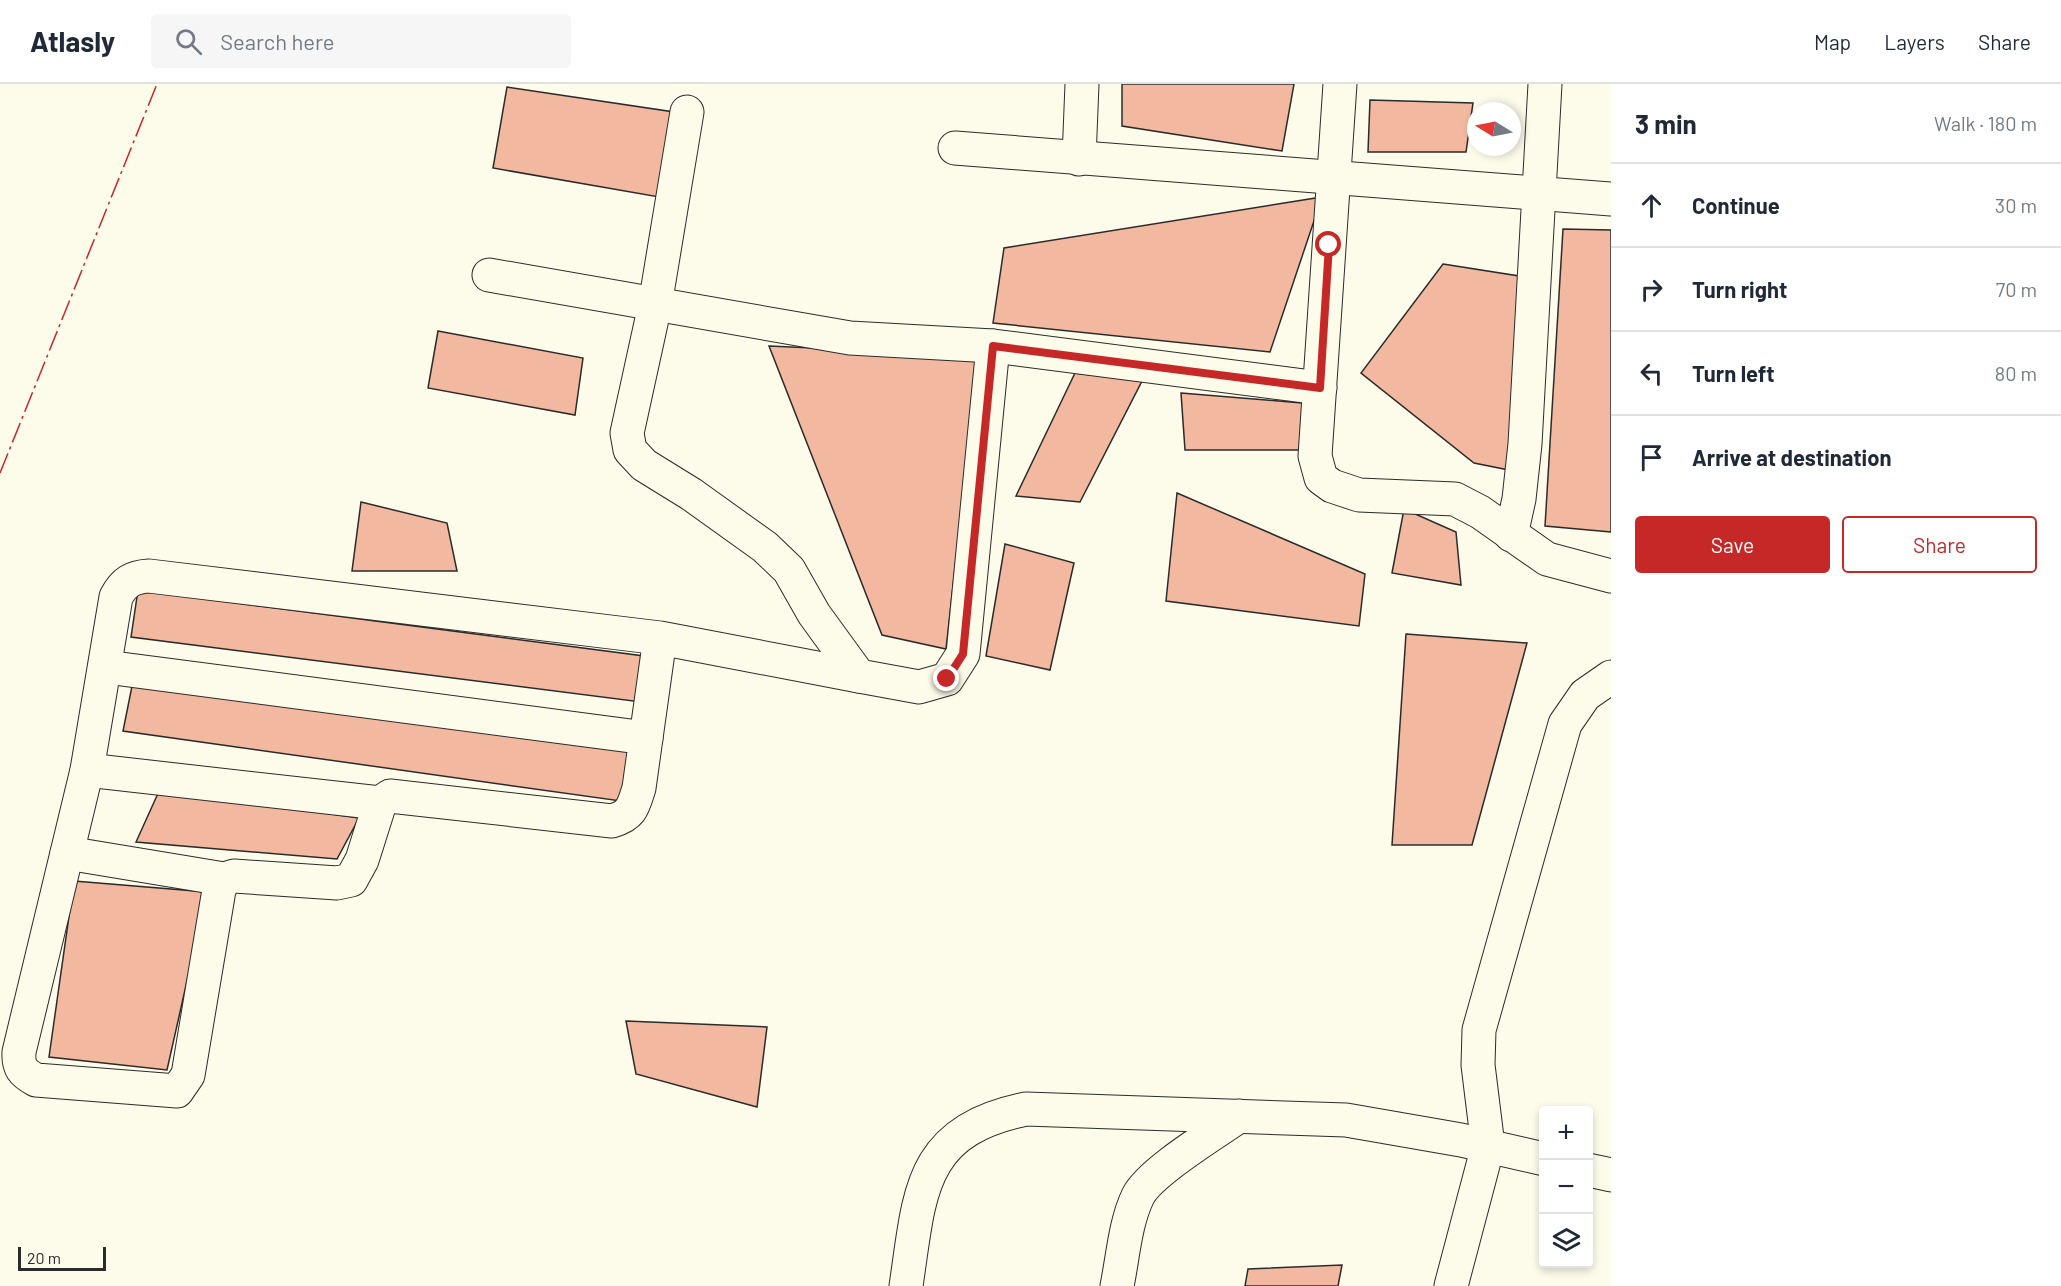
<!DOCTYPE html>
<html lang="en">
<head>
<meta charset="utf-8">
<style>
  body { margin:0; font-family:Barlow,sans-serif; background:#f6f6f7; color:#1f2937 }
  .controls { position:absolute; right:18px; bottom:18px; display:grid; overflow:hidden; border-radius:6px; box-shadow:0 3px 9px #0003 }
  .controls button { width:54px; height:54px; display:grid; place-items:center; padding:0; border:0; border-bottom:2px solid #e0e1e3; background:#fff; color:#1f2937; font:30px sans-serif }
  .compass { position:absolute; left:1467px; top:18px; width:54px; height:54px; border-radius:50%; background:#fff; box-shadow:0 3px 9px #0003; rotate:280deg }
  .scale { position:absolute; left:18px; bottom:15px; width:88px; box-sizing:border-box; padding-left:6px; border:3px solid #2b2b2b; border-top:0; font-size:16px; line-height:21px; white-space:nowrap; color:#2b2b2b; -webkit-text-stroke:4px #fdfbea; paint-order:stroke }
  .stop { position:absolute; width:18px; height:18px; margin:-14px; border:4px solid #c62828; border-radius:50%; background:#fff }
  .stop.end { background:#c62828; border-color:#fff; box-shadow:0 2px 6px #0008 }
  .list { margin:0; padding:0; list-style:none }
  h2 { display:flex; justify-content:space-between; align-items:center; height:78px; margin:0; padding:0 24px; font-size:26px }
  h2 small { font-size:20px; font-weight:400; color:#747a83 }
  .list li { display:grid; grid-template-columns:39px 1fr auto; gap:18px; align-items:center; box-sizing:border-box; height:84px; padding:0 24px; border-top:2px solid #e0e1e3 }
  .list b { display:block; font-size:22px; white-space:nowrap }
  .list em { font-size:20px; font-style:normal; color:#747a83 }
  .actions { display:flex; gap:12px; padding:18px 24px }
  .actions a { flex:1; padding:14px 0; border:2px solid #c62828; border-radius:6px; text-align:center; font-size:21px; color:#c62828 }
  .actions .main { background:#c62828; color:#fff }
  .icon { flex:none; width:33px; height:33px; fill:none; stroke:currentColor; stroke-width:2; stroke-linecap:round; stroke-linejoin:round }
  .map { position:relative; flex:none; width:1611px; height:1202px; overflow:hidden }
  header { display:flex; align-items:center; gap:36px; box-sizing:border-box; height:84px; padding:0 30px; background:#fff; border-bottom:2px solid #e0e1e3 }
  header strong { font-size:28px }
  nav { display:flex; gap:33px; margin-inline-start:auto; font-size:21px }
  .search { width:420px; height:54px; background:#f6f6f7; display:flex; align-items:center; gap:15px; box-sizing:border-box; padding:0 21px; border-radius:6px; color:#747a83; font-size:22px }
  main { display:flex }
  aside { flex:1; background:#fff }
  .map>svg:first-child { display:block }
</style>
</head>
<body>
<header>
<strong>Atlasly</strong>
<div class="search"><svg class="icon" aria-label="search" viewBox="0 0 24 24"><circle cx="10" cy="10" r="6"/><path d="M15 15l6 6"/></svg>Search here</div>
<nav><a>Map</a><a>Layers</a><a>Share</a></nav>
</header>
<main>
<div class="map">
<svg width="1611" height="1202" viewBox="0 0 1611 1202">
  <rect width="100%" height="100%" fill="#fdfbea"/>
  <g fill="#f2b8a0" stroke="#2b2b2b" stroke-width="1.5">
    <path d="M 1122,0 L 1294,0 L 1282,67 L 1122,42 Z"/>
    <path d="M 507,3 L 674,28 L 659,113 L 493,84 Z"/>
    <path d="M 1370,16 L 1473,19 L 1466,68 L 1368,68 Z"/>
    <path d="M 1322,113 L 1270,268 L 993,239 L 1004,164 Z"/>
    <path d="M 1563,145 L 1611,146 L 1611,448 L 1545,442 Z"/>
    <path d="M 1443,180 L 1519,192 L 1509,386 L 1474,379 L 1361,289 Z"/>
    <path d="M 438,247 L 583,274 L 575,331 L 428,304 Z"/>
    <path d="M 769,262 L 902,268 L 978,277 L 946,565 L 882,551 Z"/>
    <path d="M 1075,289 L 1142,297 L 1080,418 L 1016,412 Z"/>
    <path d="M 1181,309 L 1302,319 L 1302,366 L 1185,366 Z"/>
    <path d="M 1177,409 L 1365,490 L 1359,542 L 1166,517 Z"/>
    <path d="M 361,418 L 447,439 L 457,487 L 352,487 Z"/>
    <path d="M 1404,425 L 1456,448 L 1461,501 L 1392,489 Z"/>
    <path d="M 1005,460 L 1074,479 L 1050,586 L 986,572 Z"/>
    <path d="M 138,506 L 644,572 L 641,618 L 131,553 Z"/>
    <path d="M 1406,550 L 1527,559 L 1472,761 L 1392,761 Z"/>
    <path d="M 132,602 L 630,666 L 635,719 L 123,647 Z"/>
    <path d="M 160,705 L 359,734 L 337,775 L 136,758 Z"/>
    <path d="M 74,797 L 207,808 L 167,986 L 49,973 Z"/>
    <path d="M 626,937 L 767,943 L 757,1023 L 636,990 Z"/>
    <path d="M 1342,1181 L 1338,1202 L 1245,1202 L 1248,1185 Z"/>
  </g>
  <g fill="none" stroke-linecap="round" stroke-linejoin="round">
    <g stroke="#2b2b2b" stroke-width="35">
      <g id="minor">
        <path d="M 1340,0 L 1315,372 L 1321,394 L 1332,402 L 1359,411 L 1455,415 L 1480,428 L 1547,475 L 1611,492"/>
        <path d="M 687,28 L 655,221 L 627,349 L 630,366 L 644,381 L 691,410 L 765,463 L 789,486 L 814,530 L 859,592 L 919,603 L 947,595 L 963,570 L 993,262"/>
        <path d="M 955,64 L 1611,115"/>
        <path d="M 1079,75 L 1082,0"/>
        <path d="M 489,191 L 850,254 L 993,262 L 1320,304"/>
        <path d="M 1511,451 L 1519,415 L 1525,360 L 1545,0"/>
        <path d="M 660,554 L 639,704 C 633,723 632,731 612,737 L 390,712 L 380,719 L 362,776 L 351,796 L 337,799 L 234,792 L 224,795 L 219,806 L 188,991 L 177,1007 L 36,996 C 23,989 18,984 19,968 L 87,686 L 116,513 C 124,498 132,493 149,492 L 660,554 L 859,592"/>
        <path d="M 106,583 L 646,654"/>
        <path d="M 87,686 L 380,719"/>
        <path d="M 67,769 L 224,795"/>
        <path d="M 1588,1086 L 1611,1091"/>
        <path d="M 906,1202 C 920,1109 918,1047 1026,1025 L 1346,1036 L 1461,1056 L 1544,1075"/>
        <path d="M 1117,1202 C 1123,1173 1125,1139 1138,1112 C 1150,1088 1215,1049 1239,1032"/>
        <path d="M 1451,1202 L 1488,1062 L 1478,981 L 1479,946 L 1565,640 L 1585,611 L 1611,593"/>
      </g>
    </g>
    <use href="#minor" stroke="#fdfbea" stroke-width="33"/>
    <path stroke="#c62828" stroke-width="1.5" stroke-dasharray="21 4.5 3 4.5" stroke-linecap="butt" d="M 0,389 L 157,0"/>
  </g>
  <g fill="none" stroke-linecap="round" stroke-linejoin="round">
    <path stroke="#c62828" stroke-width="8" d="M 947,595 L 963,570 L 993,262 L 1320,304 L 1329,161"/>
  </g>
</svg>
<div class="controls">
<button>+</button>
<button>−</button>
<button><svg class="icon" aria-label="layers" viewBox="0 0 24 24"><path d="M12 4l9 5-9 5-9-5zM3 14l9 5 9-5"/></svg></button>
</div>
<svg class="compass" viewBox="-18 -18 36 36"><path d="M0-13l5 13h-10z" fill="#e53935"/><path d="M0 13l5-13h-10z" fill="#747a83"/></svg>
<div class="scale">20 m</div>
<div class="stop" style="left:1329px;top:161px"></div>
<div class="stop end" style="left:947px;top:595px"></div>
</div>
<aside>
<h2>3 min<small>Walk · 180 m</small></h2>
<ul class="list">
<li><svg class="icon" aria-label="ahead" viewBox="0 0 24 24"><path d="M12 20V5M6 11l6-6 6 6"/></svg><div><b>Continue</b></div><em>30 m</em></li>
<li><svg class="icon" aria-label="right" viewBox="0 0 24 24"><path d="M7 20v-9h11M14 6l5 5-5 5"/></svg><div><b>Turn right</b></div><em>70 m</em></li>
<li><svg class="icon" aria-label="left" viewBox="0 0 24 24"><path d="M17 20v-9H6M10 6l-5 5 5 5"/></svg><div><b>Turn left</b></div><em>80 m</em></li>
<li><svg class="icon" aria-label="arrive" viewBox="0 0 24 24"><path d="M6 21V4h12l-3 4 3 4H6"/></svg><div><b>Arrive at destination</b></div></li>
</ul>
<div class="actions"><a class="main">Save</a><a>Share</a></div>
</aside>
</main>
</body>
</html>
